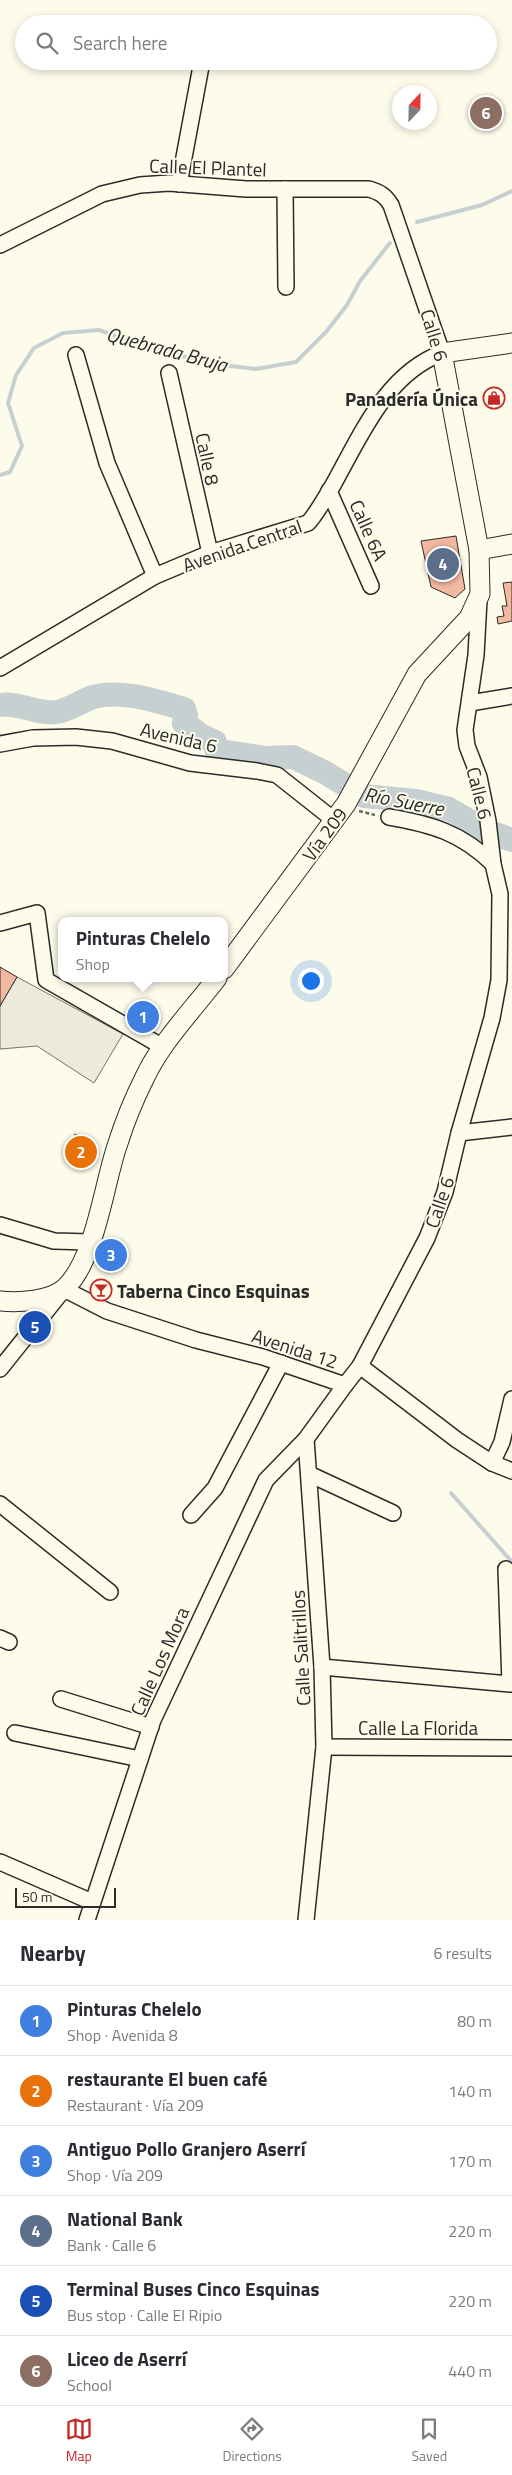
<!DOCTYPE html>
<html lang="en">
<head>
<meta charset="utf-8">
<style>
  body { margin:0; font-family:"Titillium Web",sans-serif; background:#f7f7f7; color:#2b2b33 }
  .compass { position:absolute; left:392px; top:85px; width:45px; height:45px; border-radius:50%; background:#fff; box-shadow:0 2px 8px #0003; rotate:22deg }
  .scale { position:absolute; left:15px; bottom:12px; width:101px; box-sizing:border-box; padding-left:5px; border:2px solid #2b2b2b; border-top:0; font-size:14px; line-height:18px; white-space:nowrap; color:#2b2b2b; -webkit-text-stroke:4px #fdfbea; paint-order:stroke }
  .you { position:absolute; left:310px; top:980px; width:18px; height:18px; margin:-12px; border:4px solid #fff; border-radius:50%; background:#1a73e8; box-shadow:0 0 0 8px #1a73e833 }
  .badge { display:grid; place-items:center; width:32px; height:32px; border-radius:50%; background:#c62828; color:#fff; font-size:16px; font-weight:700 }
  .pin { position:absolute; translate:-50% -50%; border:2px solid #fff; box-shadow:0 1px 5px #0006 }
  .popup { position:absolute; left:58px; top:917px; width:170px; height:65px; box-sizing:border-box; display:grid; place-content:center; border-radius:10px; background:#fff; filter:drop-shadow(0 1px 4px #0005); font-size:16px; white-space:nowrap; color:#7c7c81 }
  .popup b { font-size:19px; color:#2b2b33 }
  .popup::after { content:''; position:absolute; left:50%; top:100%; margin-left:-10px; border:10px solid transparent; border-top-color:#fff }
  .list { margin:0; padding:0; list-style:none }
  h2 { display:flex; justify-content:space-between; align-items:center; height:65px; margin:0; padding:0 20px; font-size:21px }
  h2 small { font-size:16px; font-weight:400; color:#7c7c81 }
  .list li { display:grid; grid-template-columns:32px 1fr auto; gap:15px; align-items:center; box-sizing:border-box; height:70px; padding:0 20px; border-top:1px solid #e1e1e2 }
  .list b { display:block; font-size:19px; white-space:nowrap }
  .list p { margin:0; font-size:16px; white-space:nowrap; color:#7c7c81 }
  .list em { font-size:16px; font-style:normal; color:#7c7c81 }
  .icon { flex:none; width:28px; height:28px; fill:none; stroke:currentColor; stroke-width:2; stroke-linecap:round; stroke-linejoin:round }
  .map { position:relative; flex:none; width:512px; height:1920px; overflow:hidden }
  .search { position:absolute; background:#fff; box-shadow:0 2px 8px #0003; left:15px; right:15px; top:15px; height:55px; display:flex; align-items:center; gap:12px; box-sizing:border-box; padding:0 18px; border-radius:28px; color:#7c7c81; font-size:19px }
  .sheet { height:485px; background:#fff }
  nav { display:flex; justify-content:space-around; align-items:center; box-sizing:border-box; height:70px; border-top:1px solid #e1e1e2; background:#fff; font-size:14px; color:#7c7c81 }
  nav a { display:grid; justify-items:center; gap:2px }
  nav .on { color:#c62828 }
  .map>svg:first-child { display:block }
</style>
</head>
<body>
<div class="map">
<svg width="512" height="1920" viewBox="0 0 512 1920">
  <rect width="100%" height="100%" fill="#fdfbea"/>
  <path fill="#eceadb" stroke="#74746e" d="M 17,977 L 123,1034 L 94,1083 L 37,1046 L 0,1049 L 0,1006 Z"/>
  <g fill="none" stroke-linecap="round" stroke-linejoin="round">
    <g stroke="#c7d0d0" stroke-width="4">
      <path d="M 417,222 L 482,205 L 512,191"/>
      <path d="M 0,475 L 10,472 L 22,446 L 8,403 L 16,375 L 34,348 L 63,333 L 99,330 L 143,346 L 214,364 L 256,369 L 296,362 L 326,332 L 347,305 L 360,281 L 390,243"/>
      <path d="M 451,1493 L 512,1562"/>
    </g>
    <path stroke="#c7d0d0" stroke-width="24" d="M 0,705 C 20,702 38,715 57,712 C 69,710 81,701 93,697 C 121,689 157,701 184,709 L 186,715 L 184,723 L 202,736 L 215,742 L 216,749 L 226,752 L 266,758 L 293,757 L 324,772 L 364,796 L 416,801 L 449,809 L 485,830 L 512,840"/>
  </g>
  <g fill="#f2b8a0" stroke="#2b2b2b">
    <path d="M 456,536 L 465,589 L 455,598 L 431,587 L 421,541 Z"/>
    <path d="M 512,582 L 512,621 L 498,624 L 497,617 L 504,616 L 502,606 L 507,606 L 503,583 Z"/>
    <path d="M 0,967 L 17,977 L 0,1006 Z"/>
    <path d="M 75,1134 L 93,1143 L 89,1166 L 69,1161 Z"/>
    <path d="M 98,1246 L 127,1255 L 124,1265 L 95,1256 Z"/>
  </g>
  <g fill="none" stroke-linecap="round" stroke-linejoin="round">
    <g stroke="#2b2b2b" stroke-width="18">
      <g id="minor">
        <path d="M 179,184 L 202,61"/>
        <path d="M 285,189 L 286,287"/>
        <path d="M 0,245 L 102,194 L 140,185 L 169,183 L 246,189 L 369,189 C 379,192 385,195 391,205 L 442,353 C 386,374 361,435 333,485 C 325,498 318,512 308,523 L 210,553 L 155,576 L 0,668"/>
        <path d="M 76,355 L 107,463 L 155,576"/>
        <path d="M 169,373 L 210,553"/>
        <path d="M 329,491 L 371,586"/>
        <path d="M 470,703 L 512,696"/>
        <path d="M 0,744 L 33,738 L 76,737 L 112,741 L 190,763 L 257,771 L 277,775 L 334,820"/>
        <path d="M 389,817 C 431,824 462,833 493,864"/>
        <path d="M 0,923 L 37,913 L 46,980 L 163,1047"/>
        <path d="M 459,1133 L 512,1127"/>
        <path d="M 0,1225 L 54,1241 L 90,1242"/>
        <path d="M 360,1366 L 427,1238 L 445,1192 L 459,1133 L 492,1018 L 499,980 L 500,894 L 493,864 L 488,821 L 479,777 L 467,746 L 465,730 L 476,655 L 479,600"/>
        <path d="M 0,1369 L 64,1289 L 107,1311 L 196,1340 L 263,1357 L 345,1385 L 360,1366 L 457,1440 L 492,1463 L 512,1471"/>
        <path d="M 492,1463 L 502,1442 L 512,1399"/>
        <path d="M 309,1474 L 393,1513"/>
        <path d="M 0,1504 L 110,1592"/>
        <path d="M 191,1515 L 215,1488 L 281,1363"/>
        <path d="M 0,1638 L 9,1642"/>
        <path d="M 322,1667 L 510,1684 L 506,1569"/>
        <path d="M 61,1699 L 151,1727"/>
        <path d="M 15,1733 L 140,1759"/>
        <path d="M 324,1747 L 512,1748"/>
        <path d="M 0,1862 L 92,1902"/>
        <path d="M 87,1920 L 153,1720 L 266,1480 L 306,1439"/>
        <path d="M 306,1920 L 324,1747 L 322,1667 L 306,1439 L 345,1385"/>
      </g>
    </g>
    <g stroke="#2b2b2b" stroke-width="21">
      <g id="major">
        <path d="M 479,550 L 512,544"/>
        <path d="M 224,969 L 346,804 L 417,674 L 469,618 L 480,594 L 479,550 L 442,353 L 512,343"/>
        <path d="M 0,1301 C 19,1303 51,1301 65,1288 C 96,1259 104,1182 118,1143 C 125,1121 134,1099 144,1079 C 161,1042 192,1011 217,978"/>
      </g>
    </g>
    <path stroke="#6a6964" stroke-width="2.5" stroke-dasharray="4 2.5" stroke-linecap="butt" d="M 359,811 L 375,815"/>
    <use href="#minor" stroke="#fdfbea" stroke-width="15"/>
    <use href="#major" stroke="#fdfbea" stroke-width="19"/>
  </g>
  <defs>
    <g id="shop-ring" transform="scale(1.125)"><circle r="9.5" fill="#fdfbea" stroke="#c62828" stroke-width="1.5"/><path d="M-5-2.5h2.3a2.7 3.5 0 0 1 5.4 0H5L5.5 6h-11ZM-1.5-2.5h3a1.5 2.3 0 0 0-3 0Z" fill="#c62828"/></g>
    <g id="bar-ring" transform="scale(1.125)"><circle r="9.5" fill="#fdfbea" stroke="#c62828" stroke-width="1.5"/><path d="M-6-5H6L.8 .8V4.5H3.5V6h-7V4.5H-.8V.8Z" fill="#c62828"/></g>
  </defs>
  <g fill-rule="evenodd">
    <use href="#shop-ring" x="494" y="398"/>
    <use href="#bar-ring" x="101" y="1290"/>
  </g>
  <g text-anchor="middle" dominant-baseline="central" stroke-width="4" stroke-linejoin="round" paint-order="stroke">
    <g font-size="19" fill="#2b2b2b" stroke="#fdfbea">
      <text transform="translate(208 167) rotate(2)">Calle El Plantel</text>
      <text transform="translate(435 335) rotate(73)">Calle 6</text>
      <text transform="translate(208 459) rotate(78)">Calle 8</text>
      <text transform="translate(369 530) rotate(66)">Calle 6A</text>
      <text transform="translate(242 545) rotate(-19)">Avenida Central</text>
      <text transform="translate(179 737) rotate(13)">Avenida 6</text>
      <text transform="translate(480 793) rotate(76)">Calle 6</text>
      <text transform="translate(324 834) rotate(-54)">Vía 209</text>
      <text transform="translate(439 1202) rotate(-71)">Calle 6</text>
      <text transform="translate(295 1348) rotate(18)">Avenida 12</text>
      <text transform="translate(300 1648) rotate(-93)">Calle Salitrillos</text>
      <text transform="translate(159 1661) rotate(-66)">Calle Los Mora</text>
      <text x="418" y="1727">Calle La Florida</text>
    </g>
    <g font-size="19" font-weight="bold" fill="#2b2b2b" stroke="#fdfbea" text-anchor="end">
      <text x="478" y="398">Panadería Única</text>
      <text x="117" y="1290" text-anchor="start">Taberna Cinco Esquinas</text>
    </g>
    <g font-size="20" font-style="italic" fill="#2b2b2b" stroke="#fdfbea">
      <text transform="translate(167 349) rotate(15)">Quebrada Bruja</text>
      <text transform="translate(404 801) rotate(11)">Río Suerre</text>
    </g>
  </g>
</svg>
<svg class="compass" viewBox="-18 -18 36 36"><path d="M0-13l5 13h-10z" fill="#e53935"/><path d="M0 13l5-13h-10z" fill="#7c7c81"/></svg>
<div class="scale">50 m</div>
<div class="you"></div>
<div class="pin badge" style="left:143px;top:1017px;background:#3f7fe0">1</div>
<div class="popup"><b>Pinturas Chelelo</b>Shop</div>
<div class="pin badge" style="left:81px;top:1152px;background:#e8710a">2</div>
<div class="pin badge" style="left:111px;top:1255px;background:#3f7fe0">3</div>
<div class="pin badge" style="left:443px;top:564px;background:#5c6f8a">4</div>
<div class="pin badge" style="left:35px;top:1327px;background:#1a4fb4">5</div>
<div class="pin badge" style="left:486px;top:113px;background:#8d6e63">6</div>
<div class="search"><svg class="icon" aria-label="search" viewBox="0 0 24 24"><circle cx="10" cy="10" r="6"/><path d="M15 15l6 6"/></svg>Search here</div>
</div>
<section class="sheet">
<h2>Nearby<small>6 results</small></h2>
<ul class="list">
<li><span class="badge" style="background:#3f7fe0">1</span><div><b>Pinturas Chelelo</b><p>Shop · Avenida 8</p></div><em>80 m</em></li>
<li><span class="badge" style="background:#e8710a">2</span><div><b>restaurante El buen café</b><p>Restaurant · Vía 209</p></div><em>140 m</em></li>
<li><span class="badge" style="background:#3f7fe0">3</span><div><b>Antiguo Pollo Granjero Aserrí</b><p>Shop · Vía 209</p></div><em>170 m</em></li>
<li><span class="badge" style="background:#5c6f8a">4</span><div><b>National Bank</b><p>Bank · Calle 6</p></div><em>220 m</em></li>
<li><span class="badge" style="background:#1a4fb4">5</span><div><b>Terminal Buses Cinco Esquinas</b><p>Bus stop · Calle El Ripio</p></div><em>220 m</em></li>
<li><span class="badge" style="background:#8d6e63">6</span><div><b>Liceo de Aserrí</b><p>School</p></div><em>440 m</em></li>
</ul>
</section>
<nav>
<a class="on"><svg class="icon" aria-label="map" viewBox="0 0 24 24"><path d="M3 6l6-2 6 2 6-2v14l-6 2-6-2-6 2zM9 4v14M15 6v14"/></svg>Map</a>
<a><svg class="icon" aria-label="directions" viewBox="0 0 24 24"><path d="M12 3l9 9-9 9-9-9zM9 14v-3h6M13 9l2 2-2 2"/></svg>Directions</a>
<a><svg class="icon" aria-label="saved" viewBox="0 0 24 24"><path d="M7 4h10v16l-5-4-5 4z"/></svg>Saved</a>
</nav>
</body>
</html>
